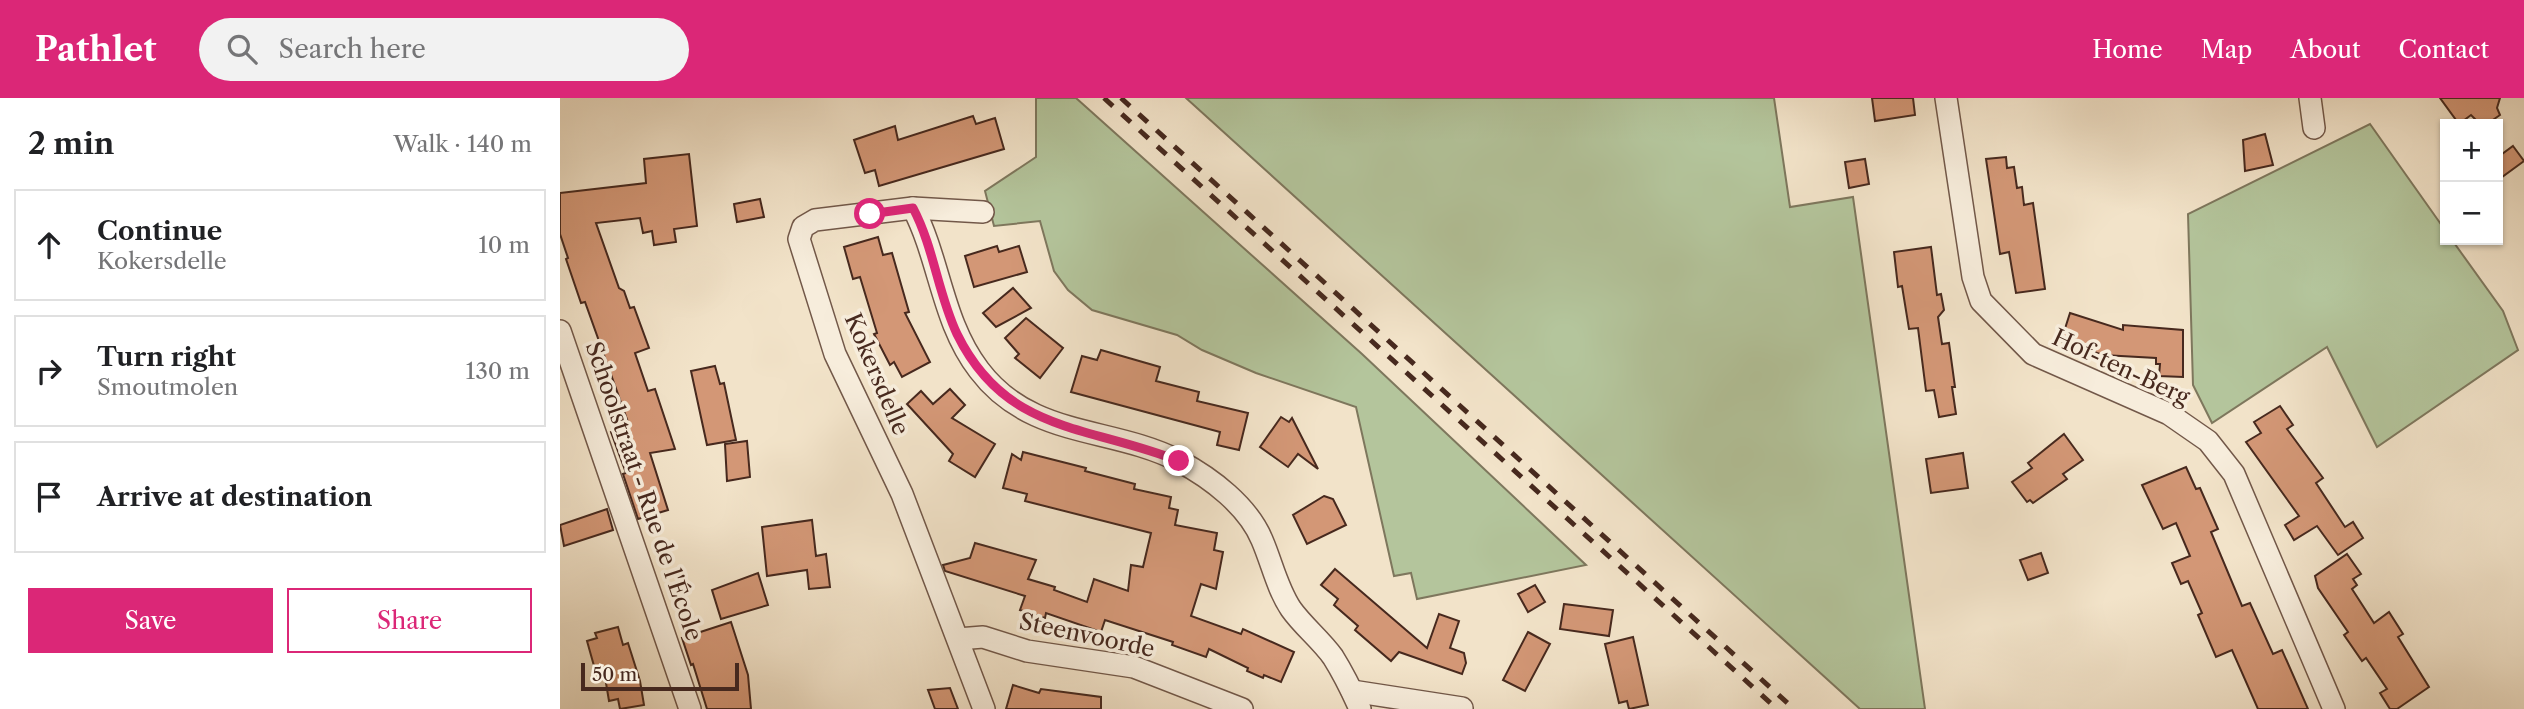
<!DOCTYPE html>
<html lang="en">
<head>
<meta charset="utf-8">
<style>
  body { margin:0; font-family:"Libre Caslon Text",serif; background:#f2f2f2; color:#202124 }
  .controls { position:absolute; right:21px; top:21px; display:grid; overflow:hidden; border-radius:0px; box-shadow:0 2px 5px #0004 }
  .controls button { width:63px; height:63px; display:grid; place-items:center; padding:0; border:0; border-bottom:2px solid #e0e0e0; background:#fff; color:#202124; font:35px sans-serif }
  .scale { position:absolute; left:21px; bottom:18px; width:158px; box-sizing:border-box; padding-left:7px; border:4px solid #47291e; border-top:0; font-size:19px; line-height:24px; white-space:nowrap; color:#47291e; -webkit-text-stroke:5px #f7eddc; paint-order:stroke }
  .stop { position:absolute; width:21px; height:21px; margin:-16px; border:5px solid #db2777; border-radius:50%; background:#fff }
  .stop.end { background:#db2777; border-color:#fff; box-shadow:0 2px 7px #0008 }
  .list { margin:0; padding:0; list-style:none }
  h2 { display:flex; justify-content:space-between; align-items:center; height:91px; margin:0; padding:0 28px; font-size:30px }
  h2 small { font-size:23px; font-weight:400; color:#757577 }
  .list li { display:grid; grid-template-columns:46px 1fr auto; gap:21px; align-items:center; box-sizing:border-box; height:112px; margin:0 14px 14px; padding:0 14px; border:2px solid #e0e0e0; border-radius:0px }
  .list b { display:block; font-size:26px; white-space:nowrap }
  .list p { margin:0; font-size:23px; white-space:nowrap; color:#757577 }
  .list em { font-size:23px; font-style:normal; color:#757577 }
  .actions { display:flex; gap:14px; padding:21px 28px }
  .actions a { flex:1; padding:16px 0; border:2px solid #db2777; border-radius:0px; text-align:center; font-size:24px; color:#db2777 }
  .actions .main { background:#db2777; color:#fff }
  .icon { flex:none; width:38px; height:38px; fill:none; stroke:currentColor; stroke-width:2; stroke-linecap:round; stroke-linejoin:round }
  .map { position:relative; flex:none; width:1964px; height:611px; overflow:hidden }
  header { display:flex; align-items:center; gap:42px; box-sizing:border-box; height:98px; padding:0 35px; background:#db2777; color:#fff }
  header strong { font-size:33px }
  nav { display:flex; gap:38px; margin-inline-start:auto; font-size:24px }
  .search { width:490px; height:63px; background:#f2f2f2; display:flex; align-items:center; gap:18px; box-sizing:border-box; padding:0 24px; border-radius:38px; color:#757577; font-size:26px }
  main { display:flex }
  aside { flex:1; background:#fff }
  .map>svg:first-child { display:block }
</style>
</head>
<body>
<header>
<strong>Pathlet</strong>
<div class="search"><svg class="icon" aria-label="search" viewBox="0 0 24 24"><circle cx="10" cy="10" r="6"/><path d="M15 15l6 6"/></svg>Search here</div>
<nav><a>Home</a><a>Map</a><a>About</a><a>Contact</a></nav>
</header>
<main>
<aside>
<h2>2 min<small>Walk · 140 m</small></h2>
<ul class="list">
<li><svg class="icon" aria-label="ahead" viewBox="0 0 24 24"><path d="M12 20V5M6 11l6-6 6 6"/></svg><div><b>Continue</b><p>Kokersdelle</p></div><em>10 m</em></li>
<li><svg class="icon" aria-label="right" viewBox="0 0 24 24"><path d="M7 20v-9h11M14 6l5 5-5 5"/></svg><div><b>Turn right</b><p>Smoutmolen</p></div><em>130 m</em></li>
<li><svg class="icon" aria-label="arrive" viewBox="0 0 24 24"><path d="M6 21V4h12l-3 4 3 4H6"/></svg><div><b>Arrive at destination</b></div></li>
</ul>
<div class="actions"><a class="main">Save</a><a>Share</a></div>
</aside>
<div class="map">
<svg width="1964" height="611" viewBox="0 0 1964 611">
  <rect width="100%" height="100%" fill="#f2e3c9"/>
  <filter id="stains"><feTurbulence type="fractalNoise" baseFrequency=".00286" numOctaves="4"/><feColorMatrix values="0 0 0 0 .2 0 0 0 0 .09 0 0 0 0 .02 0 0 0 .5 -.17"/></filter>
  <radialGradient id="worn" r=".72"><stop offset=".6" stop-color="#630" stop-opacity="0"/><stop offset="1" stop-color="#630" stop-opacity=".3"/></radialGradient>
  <g fill="#b4c59c" stroke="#7e775d" stroke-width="2">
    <path d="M 476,0 L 516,0 L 802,256 L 1026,467 L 857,501 L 851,475 L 834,478 L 796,309 L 696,275 L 642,252 L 617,237 L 532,212 L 508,192 L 494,173 L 480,123 L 434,128 L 425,93 L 476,59 Z"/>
    <path d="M 626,0 L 1214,0 L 1230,109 L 1293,99 L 1365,611 L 1300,611 Z"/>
    <path d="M 1810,26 L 1885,132 L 1885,142 L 1892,142 L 1943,213 L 1958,252 L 1817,349 L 1767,249 L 1652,325 L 1633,287 L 1628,116 Z"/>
  </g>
  <g fill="#d39776" stroke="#47291e" stroke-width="2">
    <path d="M 1312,0 L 1353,0 L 1355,17 L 1315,23 Z"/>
    <path d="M 1880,0 L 1940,0 L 1937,10 L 1940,17 L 1927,26 L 1920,26 L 1911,17 L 1899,26 Z"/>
    <path d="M 413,18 L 416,26 L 435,20 L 444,51 L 319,88 L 315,72 L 305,75 L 294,42 L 335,28 L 338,42 Z"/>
    <path d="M 1705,36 L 1713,67 L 1685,73 L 1683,42 Z"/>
    <path d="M 1953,48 L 1964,63 L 1938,82 L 1938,59 Z"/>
    <path d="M 129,56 L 137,128 L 114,131 L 116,144 L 94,147 L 92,133 L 83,135 L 80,120 L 36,125 L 59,190 L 64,193 L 70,210 L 74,209 L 89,250 L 75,255 L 88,293 L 95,291 L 115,351 L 90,355 L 108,412 L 78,421 L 63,376 L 66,375 L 51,334 L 69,327 L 25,204 L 21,205 L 6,161 L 8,160 L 0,136 L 0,95 L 86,85 L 84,61 Z"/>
    <path d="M 1446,59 L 1447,70 L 1454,69 L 1457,90 L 1462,89 L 1464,107 L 1473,105 L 1485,191 L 1456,195 L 1449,154 L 1440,156 L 1426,61 Z"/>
    <path d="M 1305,61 L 1309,86 L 1289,90 L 1285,64 Z"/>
    <path d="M 200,101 L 204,119 L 177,124 L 174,106 Z"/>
    <path d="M 318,139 L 323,157 L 332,155 L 349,214 L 345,215 L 370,264 L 342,279 L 334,264 L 330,267 L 314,236 L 317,235 L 300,179 L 293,181 L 284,149 Z"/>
    <path d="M 437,148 L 439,154 L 459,148 L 467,174 L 414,189 L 405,158 Z"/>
    <path d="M 1371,149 L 1377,197 L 1381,196 L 1384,212 L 1378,219 L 1382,246 L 1389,245 L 1395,289 L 1392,289 L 1396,316 L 1379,319 L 1374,292 L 1366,293 L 1358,230 L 1349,231 L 1342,188 L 1338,189 L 1334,154 Z"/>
    <path d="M 453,190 L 471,210 L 436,229 L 423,215 Z"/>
    <path d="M 1510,215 L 1563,232 L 1563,227 L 1623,232 L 1623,279 L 1599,278 L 1600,266 L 1596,266 L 1596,260 L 1543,257 L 1501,243 Z"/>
    <path d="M 466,220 L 503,250 L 480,280 L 455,260 L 459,256 L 445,240 Z"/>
    <path d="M 541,252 L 600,269 L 596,283 L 639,294 L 637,303 L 688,315 L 679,352 L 657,347 L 660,334 L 511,294 L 522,258 L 537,262 Z"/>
    <path d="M 155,268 L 160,286 L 164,285 L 176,342 L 147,347 L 131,273 Z"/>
    <path d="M 390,291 L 405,307 L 392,320 L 435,346 L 415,379 L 389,363 L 393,356 L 347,306 L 361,293 L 373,306 Z"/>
    <path d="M 1720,308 L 1733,327 L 1727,331 L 1763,380 L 1756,385 L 1785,429 L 1793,424 L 1803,440 L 1778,457 L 1757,428 L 1734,442 L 1725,427 L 1739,418 L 1686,344 L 1701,335 L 1694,324 Z"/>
    <path d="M 721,319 L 729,324 L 732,320 L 758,371 L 738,356 L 728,369 L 700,349 Z"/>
    <path d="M 1504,336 L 1523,362 L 1503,376 L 1507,381 L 1473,405 L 1470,402 L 1467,404 L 1452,384 L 1472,370 L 1468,365 Z"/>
    <path d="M 187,343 L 190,379 L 167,383 L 165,346 Z"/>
    <path d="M 463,354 L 526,370 L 525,373 L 575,386 L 574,391 L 611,399 L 609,410 L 618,412 L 615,427 L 657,435 L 654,452 L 663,454 L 656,491 L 641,486 L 631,518 L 681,536 L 683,531 L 734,554 L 721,584 L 704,577 L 703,580 L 687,573 L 688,570 L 649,551 L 646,559 L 612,547 L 613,544 L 545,522 L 541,534 L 486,515 L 485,520 L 460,512 L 465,498 L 385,473 L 383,467 L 410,460 L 415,445 L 476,462 L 468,481 L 495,489 L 494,492 L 527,504 L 534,481 L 568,493 L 571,467 L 583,469 L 591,435 L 465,403 L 467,396 L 443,390 L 452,356 L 461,362 Z"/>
    <path d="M 1403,355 L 1408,390 L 1371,395 L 1366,361 Z"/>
    <path d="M 1626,369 L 1636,391 L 1640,390 L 1658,431 L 1651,434 L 1682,508 L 1690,505 L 1713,556 L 1722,552 L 1748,611 L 1698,611 L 1672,552 L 1656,559 L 1638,517 L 1642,515 L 1628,483 L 1621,486 L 1612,465 L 1630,458 L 1616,425 L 1603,431 L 1582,387 Z"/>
    <path d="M 764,398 L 773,401 L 786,427 L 747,446 L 733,417 Z"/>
    <path d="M 47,411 L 53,432 L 4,448 L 0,427 Z"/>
    <path d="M 252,422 L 256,458 L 266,456 L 270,489 L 249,491 L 247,472 L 207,478 L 202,429 Z"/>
    <path d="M 1481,455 L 1488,475 L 1468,482 L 1460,462 Z"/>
    <path d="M 1787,456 L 1801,476 L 1793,481 L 1797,487 L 1792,491 L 1814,525 L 1829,514 L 1843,536 L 1838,539 L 1869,589 L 1837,611 L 1830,611 L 1820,595 L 1827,591 L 1806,560 L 1802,563 L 1784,537 L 1788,534 L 1758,490 L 1755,478 Z"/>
    <path d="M 775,471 L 867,550 L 879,516 L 899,523 L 890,550 L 904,555 L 906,565 L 902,576 L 839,554 L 831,563 L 795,532 L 798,528 L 774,507 L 778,501 L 761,487 Z"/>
    <path d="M 198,475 L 208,507 L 161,521 L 152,492 Z"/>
    <path d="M 975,487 L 985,504 L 968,514 L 958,496 Z"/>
    <path d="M 1004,506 L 1053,512 L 1049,538 L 1000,531 Z"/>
    <path d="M 171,524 L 188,577 L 191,611 L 147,611 L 133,566 L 131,567 L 122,540 Z"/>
    <path d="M 58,529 L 63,547 L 68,545 L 80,583 L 84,607 L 60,611 L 58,601 L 49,603 L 44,573 L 36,575 L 27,543 L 37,540 L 35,535 Z"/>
    <path d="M 968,534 L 990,546 L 965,593 L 943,582 Z"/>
    <path d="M 1073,539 L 1088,607 L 1069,611 L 1067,603 L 1059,605 L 1045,546 Z"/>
    <path d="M 453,587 L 479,595 L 481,591 L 541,599 L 541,611 L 446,611 Z"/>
    <path d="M 390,590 L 398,611 L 375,611 L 368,592 Z"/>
  </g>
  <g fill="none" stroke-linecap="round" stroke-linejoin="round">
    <g stroke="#725849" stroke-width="24">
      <g id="minor">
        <path d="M 1386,0 L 1413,179 L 1421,203 L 1473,256 L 1609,316 L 1648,343 L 1674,376 L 1774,611"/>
        <path d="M 1750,0 L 1754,30"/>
        <path d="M 353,110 C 380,162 382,224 419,272 C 471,341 551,328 619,363 C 651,380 688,408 702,442 C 712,465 717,490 731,511 C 743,528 761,542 773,559 C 783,575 792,593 800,611"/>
        <path d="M 423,114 L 353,110 L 255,122 L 243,129 L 239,141 L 275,256 L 342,396 L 424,611"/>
        <path d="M 0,233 L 130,611"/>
        <path d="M 398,541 L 423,539 L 467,553 L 574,569 L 682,611"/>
        <path d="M 792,593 L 902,610"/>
      </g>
    </g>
    <use href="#minor" stroke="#f7eddc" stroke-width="21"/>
    <g stroke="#47291e" stroke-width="5" stroke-dasharray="12 12" stroke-linecap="butt">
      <path d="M 544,0 L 1217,611"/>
      <path d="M 561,0 L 1234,611"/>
    </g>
  </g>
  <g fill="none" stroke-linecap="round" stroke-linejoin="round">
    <path stroke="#db2777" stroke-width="9" d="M 310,116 L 353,110 C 374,150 378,196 397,236 C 446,336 529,327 619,363"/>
  </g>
  <g text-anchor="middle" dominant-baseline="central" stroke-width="7" stroke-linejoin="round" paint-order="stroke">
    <g font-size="23" fill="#47291e" stroke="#f7eddc">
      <text transform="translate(1561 269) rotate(25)">Hof-ten-Berg</text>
      <text transform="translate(317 276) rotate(67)">Kokersdelle</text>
      <text transform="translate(84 393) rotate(71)">Schoolstraat - Rue de l'École</text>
      <text transform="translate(527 537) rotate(12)">Steenvoorde</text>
    </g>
  </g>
  <rect width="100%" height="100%" filter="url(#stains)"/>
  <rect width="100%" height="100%" fill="url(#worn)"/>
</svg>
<div class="controls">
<button>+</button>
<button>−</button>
</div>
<div class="scale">50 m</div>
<div class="stop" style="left:310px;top:116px"></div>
<div class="stop end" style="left:619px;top:363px"></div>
</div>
</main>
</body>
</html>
